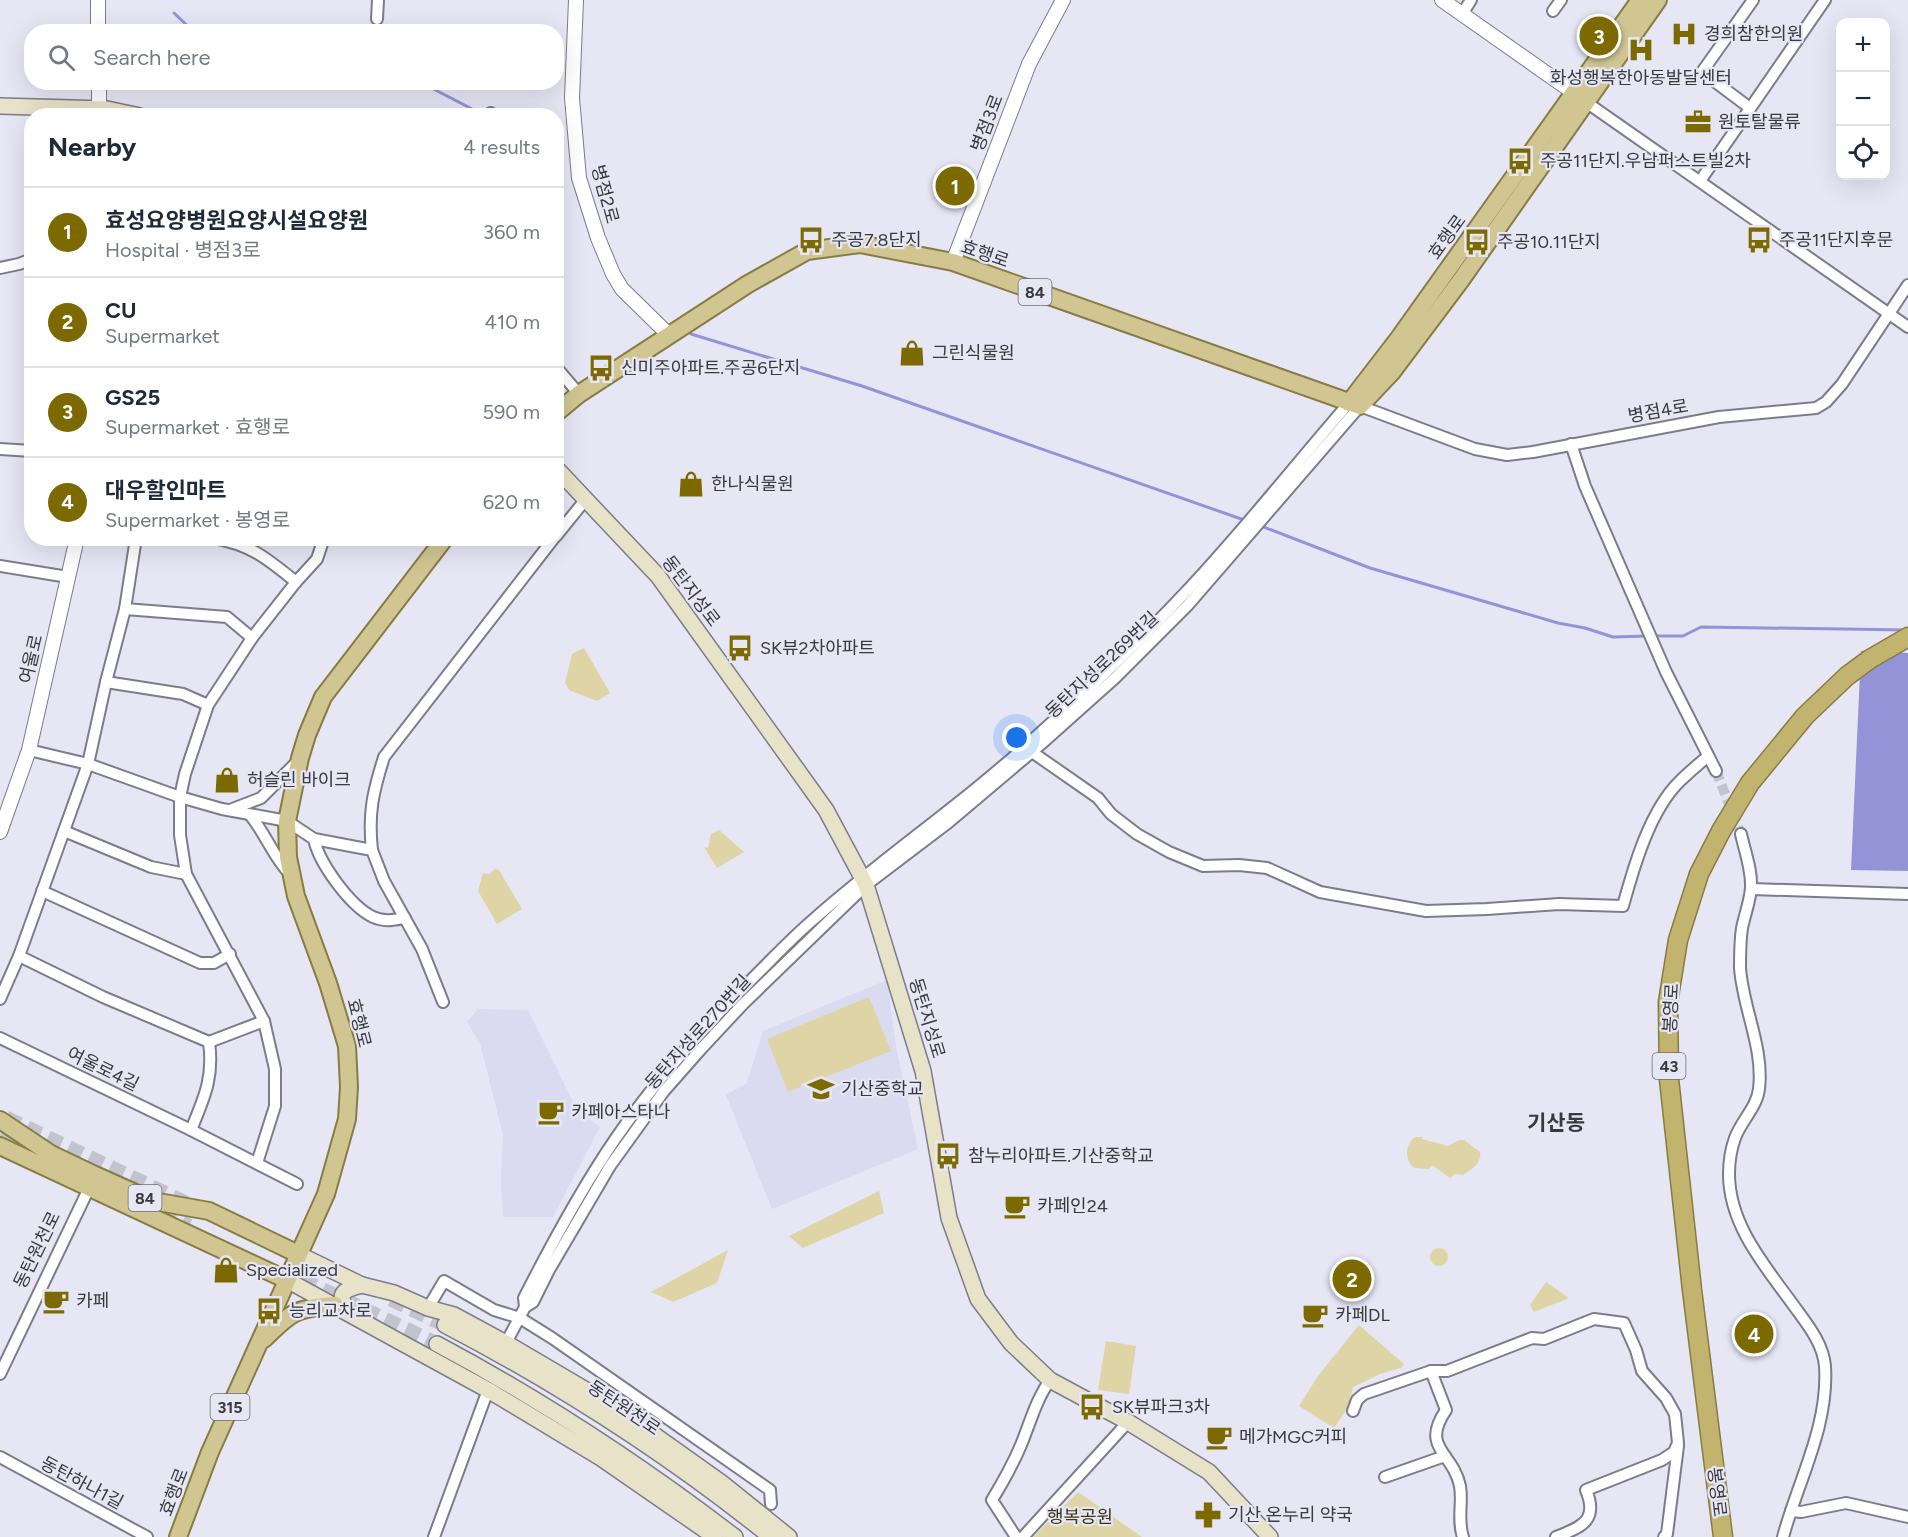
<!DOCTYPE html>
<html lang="en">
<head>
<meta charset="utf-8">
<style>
  body { margin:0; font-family:Figtree,"Noto Sans KR",sans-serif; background:#f6f6f7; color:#1f2937 }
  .controls { position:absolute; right:18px; top:18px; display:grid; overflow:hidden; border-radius:12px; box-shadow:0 6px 24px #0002 }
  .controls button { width:54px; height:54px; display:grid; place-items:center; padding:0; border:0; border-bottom:2px solid #e0e1e3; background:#fff; color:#1f2937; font:30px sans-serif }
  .you { position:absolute; left:1017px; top:738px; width:21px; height:21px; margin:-15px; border:4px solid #fff; border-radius:50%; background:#1a73e8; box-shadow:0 0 0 9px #1a73e833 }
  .badge { display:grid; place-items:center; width:39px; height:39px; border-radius:50%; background:#7c6900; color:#fff; font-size:20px; font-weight:700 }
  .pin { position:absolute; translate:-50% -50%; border:3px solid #fff; box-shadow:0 2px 6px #0006 }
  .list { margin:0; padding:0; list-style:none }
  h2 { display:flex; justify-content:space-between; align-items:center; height:78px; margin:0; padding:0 24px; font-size:26px }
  h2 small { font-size:20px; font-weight:400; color:#747a83 }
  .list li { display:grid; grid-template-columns:39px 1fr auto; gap:18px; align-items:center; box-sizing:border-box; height:90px; padding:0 24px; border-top:2px solid #e0e1e3 }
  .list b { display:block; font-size:22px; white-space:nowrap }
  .list p { margin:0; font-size:20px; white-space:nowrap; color:#747a83 }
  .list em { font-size:20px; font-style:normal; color:#747a83 }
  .icon { flex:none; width:33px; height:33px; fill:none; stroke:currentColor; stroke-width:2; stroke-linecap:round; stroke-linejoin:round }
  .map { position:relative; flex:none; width:1908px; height:1537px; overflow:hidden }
  .search { position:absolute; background:#fff; box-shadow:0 6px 24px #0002; left:24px; top:24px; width:540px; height:66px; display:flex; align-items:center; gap:15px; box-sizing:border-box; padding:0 21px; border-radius:24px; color:#747a83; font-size:22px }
  .panel { position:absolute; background:#fff; box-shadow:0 6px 24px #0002; left:24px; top:108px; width:540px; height:438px; border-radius:24px }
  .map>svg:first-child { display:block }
</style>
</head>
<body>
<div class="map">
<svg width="1908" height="1537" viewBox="0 0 1908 1537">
  <rect width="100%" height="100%" fill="#e6e6f5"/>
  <g fill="#dadaf0">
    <path d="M 887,980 L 896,1047 L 918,1149 L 772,1209 L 726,1095 L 747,1083 L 763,1031 Z"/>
    <path d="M 478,1009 L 528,1010 L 577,1110 L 600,1127 L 553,1217 L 503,1217 L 501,1180 L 503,1135 L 480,1043 L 467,1022 Z"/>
  </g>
  <g fill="#dfd4a6">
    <path d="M 584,648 L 610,693 L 597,701 L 569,690 L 565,683 L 572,654 Z"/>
    <path d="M 719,830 L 744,852 L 717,868 L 704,847 L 708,848 L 711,834 Z"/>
    <path d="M 495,869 L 499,870 L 522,909 L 497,924 L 478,891 L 483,873 L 489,874 Z"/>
    <path d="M 869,997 L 891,1051 L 788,1092 L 767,1039 Z"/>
    <path d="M 1416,1137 L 1423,1137 L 1422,1139 L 1448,1146 L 1459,1140 L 1464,1140 L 1480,1152 C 1482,1163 1471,1170 1463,1175 L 1455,1174 L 1450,1178 L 1432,1165 L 1429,1169 L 1414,1168 C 1405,1161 1404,1143 1416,1137 Z"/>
    <path d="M 879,1191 L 884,1213 L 803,1248 L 789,1236 Z"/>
    <circle cx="1439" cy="1257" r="9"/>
    <path d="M 728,1250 L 717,1283 L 673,1302 L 651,1292 Z"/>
    <path d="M 1546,1282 L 1569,1298 L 1534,1312 L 1530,1305 Z"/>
    <path d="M 1359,1325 L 1404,1364 L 1401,1368 L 1380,1374 L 1353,1387 L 1348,1408 L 1334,1428 L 1299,1406 L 1318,1376 Z"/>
    <path d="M 1106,1341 L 1136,1346 L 1129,1394 L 1098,1390 Z"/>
    <path d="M 1078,1492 L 1142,1537 L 1033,1537 Z"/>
  </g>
  <path fill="#9593d7" d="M 1861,651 L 1908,653 L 1908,871 L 1851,870 Z"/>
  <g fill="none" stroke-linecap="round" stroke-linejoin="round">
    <g stroke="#9593d7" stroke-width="3">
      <path d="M 174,13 L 194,32"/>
      <path d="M 359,82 L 367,85 L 394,82"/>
      <path d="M 420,82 L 476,111"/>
      <path d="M 691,334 L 862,386 L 1247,521"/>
      <path d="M 1261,526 L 1370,568 L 1558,623 L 1585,628 L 1613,637 L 1648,636"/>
      <path d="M 1655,636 L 1683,636 L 1701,627 L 1907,630"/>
    </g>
    <path stroke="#c3c3d0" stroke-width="10" stroke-dasharray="10 5" stroke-linecap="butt" d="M 1716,771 L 1741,834"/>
    <g stroke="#c3c3d0" stroke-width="15" stroke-dasharray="15 8" stroke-linecap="butt">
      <path d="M 6,1118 L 190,1205"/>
      <path d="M 0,1135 L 43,1156"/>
      <path d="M 141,1202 L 189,1226"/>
      <path d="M 281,1270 L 437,1344"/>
      <path d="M 391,1299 L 445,1325"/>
    </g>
    <g stroke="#7c7c8a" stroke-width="14">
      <g id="minor">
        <path d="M 1553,11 L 1561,0"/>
        <path d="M 1462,14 L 1471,0"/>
        <path d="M 377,19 L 378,0"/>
        <path d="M 1586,102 L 1908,327"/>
        <path d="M 1750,108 L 1702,72 L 1753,0"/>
        <path d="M 491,113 L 492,116"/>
        <path d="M 1700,181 L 1825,0"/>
        <path d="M 0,268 L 19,264 L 32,259"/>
        <path d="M 556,367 L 579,394"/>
        <path d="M 1571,444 L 1585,486 L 1666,672 L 1716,771"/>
        <path d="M 0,449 L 32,451"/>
        <path d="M 556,536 L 586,499"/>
        <path d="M 213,538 C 250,544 268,559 296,582"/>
        <path d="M 0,566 L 68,577"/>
        <path d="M 125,609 L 227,617 L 252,638"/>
        <path d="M 106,682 L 183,694 L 208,705"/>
        <path d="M 29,750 L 88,764 L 180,797 L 222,809 L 287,821 L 314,839 L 372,850 L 384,881 L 422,949 L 443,1002"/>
        <path d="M 1032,752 L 1098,798 L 1111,814 L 1137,834 L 1169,852 L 1203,866 L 1239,865 L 1267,868 L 1320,892 L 1426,911 L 1487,909 L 1559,904 L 1623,906 C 1634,866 1650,810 1680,781 C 1689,772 1699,764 1708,756"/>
        <path d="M 230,810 L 261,798 L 298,761"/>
        <path d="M 250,815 C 266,834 273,857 290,874"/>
        <path d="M 64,831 L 151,867 L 186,874"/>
        <path d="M 1741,834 C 1745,852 1752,870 1751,888 C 1750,901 1745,914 1742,928 C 1740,941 1740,955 1740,968 C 1743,1009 1764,1048 1759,1089 C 1757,1107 1741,1121 1735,1138 C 1731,1149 1729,1162 1729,1174 C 1729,1225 1765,1266 1794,1306 C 1807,1324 1823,1343 1825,1366 C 1829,1426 1798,1481 1783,1537"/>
        <path d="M 314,839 C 319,863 350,906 373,917 C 384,922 394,920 405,918"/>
        <path d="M 372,850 C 368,813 373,792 384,757 L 554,538"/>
        <path d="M 1751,889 L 1908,894"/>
        <path d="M 42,891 L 200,963 L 214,963 L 230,954"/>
        <path d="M 19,956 L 103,997 L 209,1042 C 214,1078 204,1098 191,1130"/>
        <path d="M 0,999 L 19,956 L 88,764 L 106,682 L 125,609 L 136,538"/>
        <path d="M 0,1038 L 191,1130 L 297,1184"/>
        <path d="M 209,1042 L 264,1021"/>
        <path d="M 257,1163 L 275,1106 L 275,1069 L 264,1021 L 186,874 L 180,835 L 180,797 L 185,774 L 208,705 L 252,638 L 296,582 L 317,559 L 324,538"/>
        <path d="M 525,1307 L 524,1298 C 552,1243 581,1189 616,1138 C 658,1077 708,1022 761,970 C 778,953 795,935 814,919 C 886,855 967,801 1038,735 C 1088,690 1138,643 1184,594 C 1242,533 1294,466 1349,403"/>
        <path d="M 428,1308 L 444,1281 L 494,1310 L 520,1318 L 552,1338 L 770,1490 L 771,1504"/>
        <path d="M 506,1343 L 525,1307 L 533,1302 L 549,1270 L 610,1166 L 664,1091 L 701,1049 L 743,1004 L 866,885 L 949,822 L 1040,745 L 1115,678 L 1188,605 L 1360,406 L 1475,449 L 1507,455 L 1533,452 L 1719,417 L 1816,408 L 1826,402 L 1842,384 L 1908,285"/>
        <path d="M 1431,1371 L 1446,1410 C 1420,1448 1453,1452 1460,1486 C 1463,1503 1457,1520 1463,1537"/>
        <path d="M 0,1374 L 91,1184"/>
        <path d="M 1353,1411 L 1357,1400 L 1364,1394 L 1431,1371 L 1447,1371 L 1532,1338 L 1544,1339 L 1594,1319 L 1624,1323 L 1636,1350 L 1642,1371 L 1666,1398 L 1675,1414 L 1678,1443 L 1674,1452 L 1662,1460 L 1586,1490 C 1599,1521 1581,1527 1556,1537"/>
        <path d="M 0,1457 L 147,1537"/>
        <path d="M 1385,1477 L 1445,1456"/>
        <path d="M 1791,1511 L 1801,1512 L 1846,1503 L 1908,1517"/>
        <path d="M 434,1537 L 488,1390"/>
        <path d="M 1016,1537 L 992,1500 C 1003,1482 1013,1464 1021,1445 C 1030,1423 1036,1400 1050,1380"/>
        <path d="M 1023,1537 L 1128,1422"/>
        <path d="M 1664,1537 L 1667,1534 L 1678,1446"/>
      </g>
    </g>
    <g stroke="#7c7c8a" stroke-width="16">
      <g id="tertiary">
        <path d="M 98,0 L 98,32"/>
        <path d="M 576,0 L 572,98 L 579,178 L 598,238 L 613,274 L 622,289 L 669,335"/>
        <path d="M 1442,0 L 1580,97"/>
        <path d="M 99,82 L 99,116"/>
        <path d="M 953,262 L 1029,64 L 1063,0"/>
        <path d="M 0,832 L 29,750 L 77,538"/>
      </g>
    </g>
    <g stroke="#7c7c8a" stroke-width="18">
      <g id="secondary">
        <path d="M 0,106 L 107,109 L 140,116"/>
        <path d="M 556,468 L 658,576 L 826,810 L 866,885 L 923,1071 L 949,1218 L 978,1299 L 1011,1343 L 1050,1380 L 1128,1422 L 1209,1472 L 1270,1537"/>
        <path d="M 298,1254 L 362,1285 L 394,1293 L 428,1308 L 454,1315 L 506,1343 L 591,1393 L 656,1436 L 722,1483 L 789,1537"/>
        <path d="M 287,1280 L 488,1390 L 601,1458 L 715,1537"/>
        <path d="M 349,1313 C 336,1294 342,1290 362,1285"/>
        <path d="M 445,1325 C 560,1385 670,1456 771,1537"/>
        <path d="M 437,1344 C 542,1400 641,1465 735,1537"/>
      </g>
    </g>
    <g stroke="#887c45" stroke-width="20">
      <g id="primary">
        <path d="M 1349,403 L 1399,338 L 1640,0"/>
        <path d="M 556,413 L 579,394 L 748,284 L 807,251 L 860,244 L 953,262 L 1360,406 L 1392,372 L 1461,280 L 1658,0"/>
        <path d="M 0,1120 L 51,1154 L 95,1175 L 153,1201 L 209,1211 L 298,1254"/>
        <path d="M 0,1146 L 287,1280"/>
        <path d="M 264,1339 C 291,1312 296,1308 335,1305"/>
        <path d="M 178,1537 L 210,1452 L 326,1194 L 347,1119 L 349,1087 L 347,1046 L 328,983 L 296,896 L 288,857 L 287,821 L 300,758 L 307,735 L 323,697 L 445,538"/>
      </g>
    </g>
    <g stroke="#887c45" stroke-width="21">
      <path id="trunk" d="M 1723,1537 L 1692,1290 L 1669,1079 L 1668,1002 L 1678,940 L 1699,874 L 1721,831 L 1750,783 L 1805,716 L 1847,676 L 1870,659 L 1908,637"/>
    </g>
    <use href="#minor" stroke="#fff" stroke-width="10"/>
    <use href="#tertiary" stroke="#fff" stroke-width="14"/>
    <use href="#secondary" stroke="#e8e2c8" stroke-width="15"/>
    <use href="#primary" stroke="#d1c692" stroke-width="16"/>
    <use href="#trunk" stroke="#c2b36e" stroke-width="18"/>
  </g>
  <defs>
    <g id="hospital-bare" transform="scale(2.07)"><path d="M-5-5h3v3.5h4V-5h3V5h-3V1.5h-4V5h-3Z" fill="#7c6900" stroke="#e6e6f5" stroke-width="2.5" paint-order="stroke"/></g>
    <g id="office-bare" transform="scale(2.07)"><path d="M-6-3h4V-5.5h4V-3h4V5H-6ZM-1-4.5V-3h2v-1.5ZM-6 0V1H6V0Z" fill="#7c6900" stroke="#e6e6f5" stroke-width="2.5" paint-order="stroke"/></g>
    <g id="bus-bare" transform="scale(2.07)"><path d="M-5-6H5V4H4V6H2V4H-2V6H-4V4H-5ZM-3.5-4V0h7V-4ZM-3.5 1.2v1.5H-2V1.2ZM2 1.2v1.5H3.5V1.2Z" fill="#7c6900" stroke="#e6e6f5" stroke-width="2.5" paint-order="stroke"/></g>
    <g id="shop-bare" transform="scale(2.07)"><path d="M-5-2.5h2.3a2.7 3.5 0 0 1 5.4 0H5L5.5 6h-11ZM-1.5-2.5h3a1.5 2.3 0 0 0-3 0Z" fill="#7c6900" stroke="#e6e6f5" stroke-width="2.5" paint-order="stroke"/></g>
    <g id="school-bare" transform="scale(2.07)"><path d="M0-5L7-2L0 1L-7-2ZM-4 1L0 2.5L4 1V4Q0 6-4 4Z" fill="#7c6900" stroke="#e6e6f5" stroke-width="2.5" paint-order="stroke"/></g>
    <g id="cafe-bare" transform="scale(2.07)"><path d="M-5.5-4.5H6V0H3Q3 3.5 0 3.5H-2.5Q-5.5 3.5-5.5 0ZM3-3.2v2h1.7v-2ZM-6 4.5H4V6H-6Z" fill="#7c6900" stroke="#e6e6f5" stroke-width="2.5" paint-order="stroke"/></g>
    <g id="pharmacy-bare" transform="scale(2.07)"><path d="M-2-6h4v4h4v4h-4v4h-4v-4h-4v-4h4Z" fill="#7c6900" stroke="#e6e6f5" stroke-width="2.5" paint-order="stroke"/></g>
  </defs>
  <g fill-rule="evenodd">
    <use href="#hospital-bare" x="1684" y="34"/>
    <use href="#hospital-bare" x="1641" y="50"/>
    <use href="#office-bare" x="1698" y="122"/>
    <use href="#bus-bare" x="1520" y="161"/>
    <use href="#bus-bare" x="811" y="240"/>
    <use href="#bus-bare" x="1759" y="240"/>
    <use href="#bus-bare" x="1477" y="242"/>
    <use href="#shop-bare" x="912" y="353"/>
    <use href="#bus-bare" x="601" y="368"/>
    <use href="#shop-bare" x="691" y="484"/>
    <use href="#bus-bare" x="740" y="648"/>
    <use href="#shop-bare" x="227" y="780"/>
    <use href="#school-bare" x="821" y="1089"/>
    <use href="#cafe-bare" x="551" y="1112"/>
    <use href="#bus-bare" x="948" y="1156"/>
    <use href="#cafe-bare" x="1017" y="1206"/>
    <use href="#shop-bare" x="226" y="1270"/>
    <use href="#cafe-bare" x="56" y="1301"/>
    <use href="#bus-bare" x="269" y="1311"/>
    <use href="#cafe-bare" x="1315" y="1315"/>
    <use href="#bus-bare" x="1092" y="1407"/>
    <use href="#cafe-bare" x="1219" y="1437"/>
    <use href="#pharmacy-bare" x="1208" y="1515"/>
  </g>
  <g text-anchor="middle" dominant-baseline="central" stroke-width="4.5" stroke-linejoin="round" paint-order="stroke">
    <g fill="#e6e6f5" stroke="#6d6d75" stroke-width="1.5">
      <rect x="1018.5" y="279" width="33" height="26" rx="4.5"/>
      <rect x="1652.5" y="1053" width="33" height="26" rx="4.5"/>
      <rect x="128.5" y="1185" width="33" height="26" rx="4.5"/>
      <rect x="210.5" y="1394" width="39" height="26" rx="4.5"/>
    </g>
    <g font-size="16" font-weight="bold" fill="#39393e">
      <text x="1035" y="292">84</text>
      <text x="1669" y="1066">43</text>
      <text x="145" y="1198">84</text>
      <text x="230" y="1407">315</text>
    </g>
    <g font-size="18" fill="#39393e" stroke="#e6e6f5" text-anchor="start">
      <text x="1704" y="34">경희참한의원</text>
      <text x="1641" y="78" text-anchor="middle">화성행복한아동발달센터</text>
      <text x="1718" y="122">원토탈물류</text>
      <text x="1540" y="161">주공11단지.우남퍼스트빌2차</text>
      <text x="831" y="240">주공7.8단지</text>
      <text x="1779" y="240">주공11단지후문</text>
      <text x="1497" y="242">주공10.11단지</text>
      <text x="932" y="353">그린식물원</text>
      <text x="621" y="368">신미주아파트.주공6단지</text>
      <text x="711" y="484">한나식물원</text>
      <text x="760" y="648">SK뷰2차아파트</text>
      <text x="247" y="780">허슬린 바이크</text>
      <text x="841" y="1089">기산중학교</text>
      <text x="571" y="1112">카페아스타나</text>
      <text x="968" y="1156">참누리아파트.기산중학교</text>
      <text x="1037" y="1206">카페인24</text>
      <text x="246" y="1270">Specialized</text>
      <text x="76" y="1301">카페</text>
      <text x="289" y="1311">능리교차로</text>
      <text x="1335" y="1315">카페DL</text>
      <text x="1112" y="1407">SK뷰파크3차</text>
      <text x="1239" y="1437">메가MGC커피</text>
      <text x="1228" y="1515">기산 온누리 약국</text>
    </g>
    <g font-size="18" fill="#39393e" stroke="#e6e6f5">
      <text transform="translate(987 123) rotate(-69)">병점3로</text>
      <text transform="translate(605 194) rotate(75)">병점2로</text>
      <text transform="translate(1447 237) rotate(-54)">효행로</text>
      <text transform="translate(985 254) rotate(19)">효행로</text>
      <text transform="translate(1658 411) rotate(-10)">병점4로</text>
      <text transform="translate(691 591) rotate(53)">동탄지성로</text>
      <text transform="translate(31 659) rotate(-77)">여울로</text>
      <text transform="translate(1102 665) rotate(-43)">동탄지성로269번길</text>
      <text transform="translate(1671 1008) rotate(-87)">봉영로</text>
      <text transform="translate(927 1018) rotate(73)">동탄지성로</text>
      <text transform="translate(359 1023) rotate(76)">효행로</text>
      <text transform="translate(698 1032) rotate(-48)">동탄지성로270번길</text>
      <text transform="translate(103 1069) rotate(26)">여울로4길</text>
      <text transform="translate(37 1250) rotate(-64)">동탄원천로</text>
      <text transform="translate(624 1408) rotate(34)">동탄원천로</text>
      <text transform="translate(82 1483) rotate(28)">동탄하나1길</text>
      <text transform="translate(174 1492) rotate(-69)">효행로</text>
      <text transform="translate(1717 1492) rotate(83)">봉영로</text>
    </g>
    <g font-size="18" fill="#3b3311" stroke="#e6e6f5">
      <text x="1080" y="1517">행복공원</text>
    </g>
    <g font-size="21" font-weight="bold" fill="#39393e" stroke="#e6e6f5">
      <text x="1556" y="1122">기산동</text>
    </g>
  </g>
</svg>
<div class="controls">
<button>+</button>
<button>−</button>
<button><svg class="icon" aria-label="locate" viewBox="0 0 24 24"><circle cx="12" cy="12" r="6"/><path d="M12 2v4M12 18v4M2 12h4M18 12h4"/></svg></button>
</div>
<div class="you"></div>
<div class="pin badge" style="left:955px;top:186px">1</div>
<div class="pin badge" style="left:1352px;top:1279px">2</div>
<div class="pin badge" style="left:1599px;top:36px">3</div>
<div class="pin badge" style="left:1754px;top:1334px">4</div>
<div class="search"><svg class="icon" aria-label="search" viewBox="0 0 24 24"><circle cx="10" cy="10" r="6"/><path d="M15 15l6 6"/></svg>Search here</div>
<section class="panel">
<h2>Nearby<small>4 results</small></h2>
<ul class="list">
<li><span class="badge">1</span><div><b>효성요양병원요양시설요양원</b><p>Hospital · 병점3로</p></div><em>360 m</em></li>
<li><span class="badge">2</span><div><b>CU</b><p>Supermarket</p></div><em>410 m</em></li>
<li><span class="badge">3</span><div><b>GS25</b><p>Supermarket · 효행로</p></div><em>590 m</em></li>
<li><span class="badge">4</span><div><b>대우할인마트</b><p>Supermarket · 봉영로</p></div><em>620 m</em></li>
</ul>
</section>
</div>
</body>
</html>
